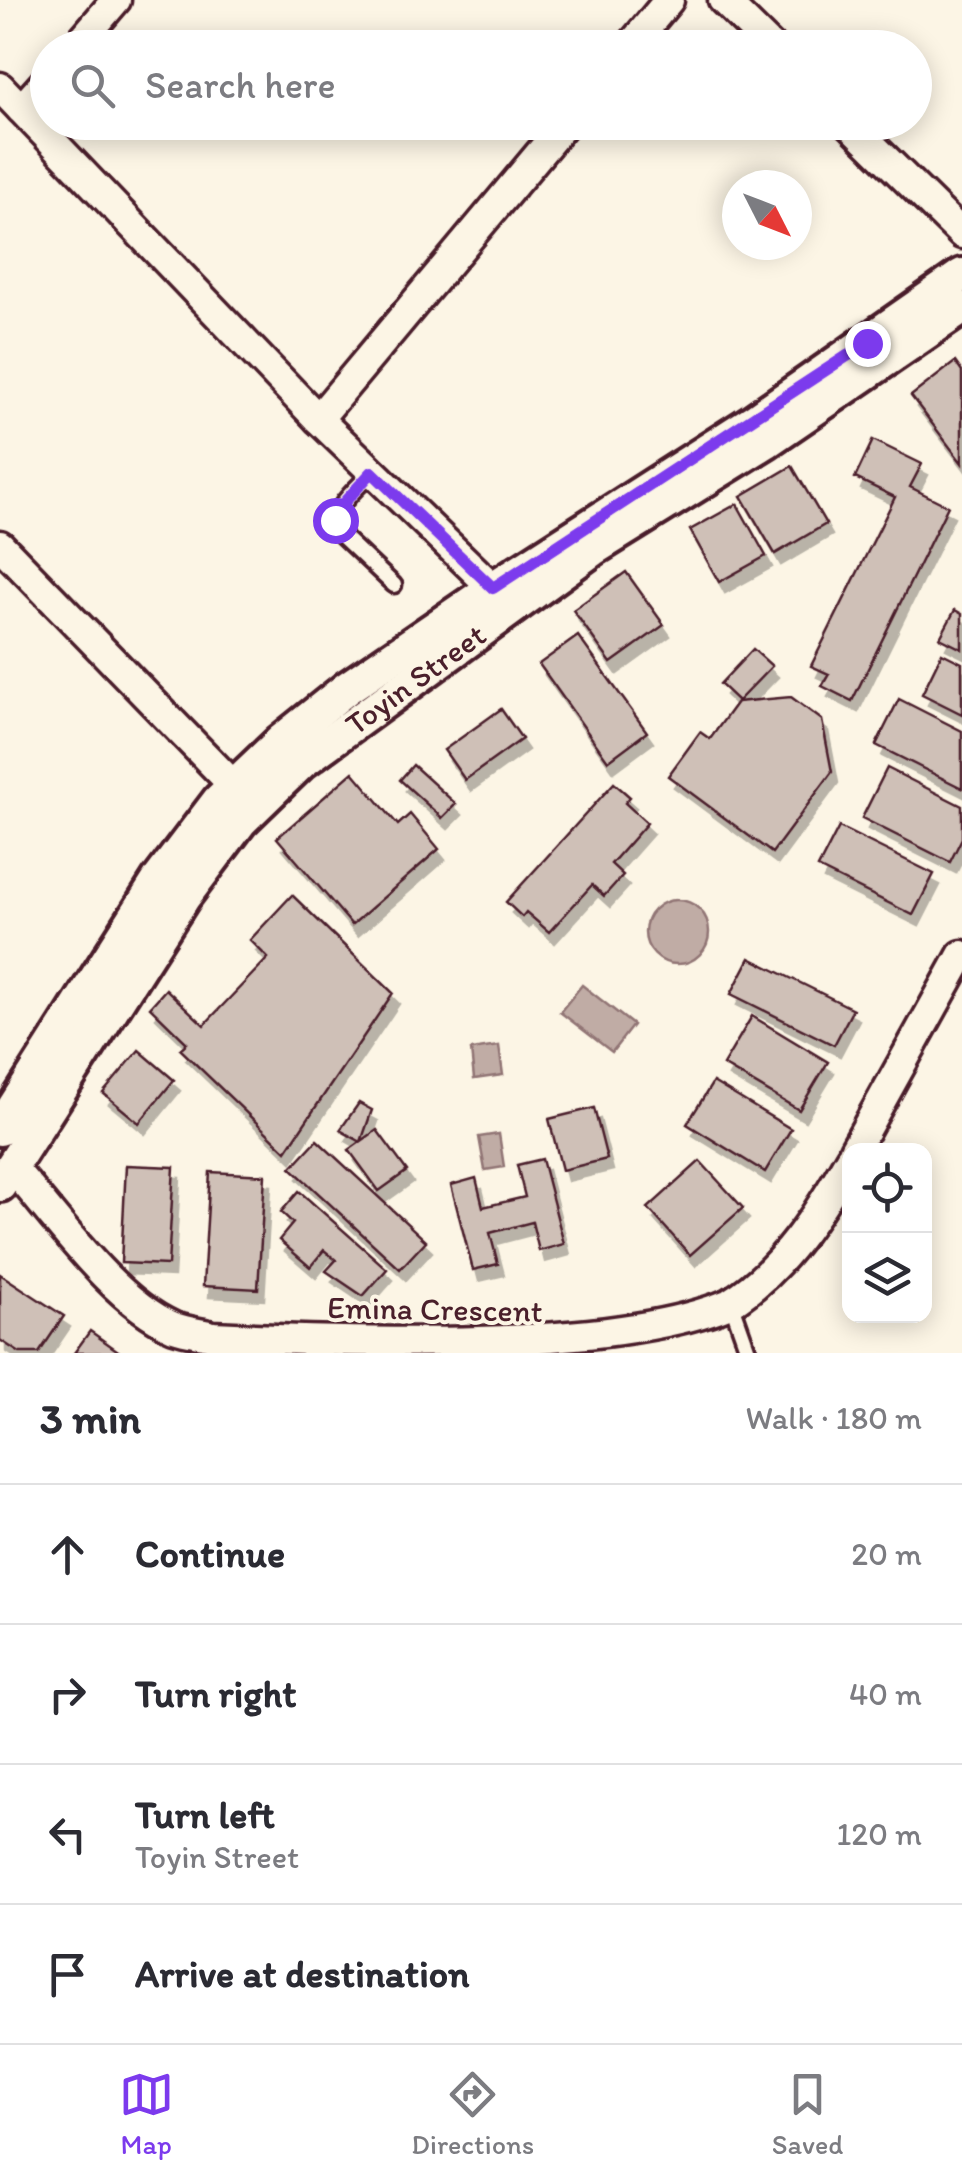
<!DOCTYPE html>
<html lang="en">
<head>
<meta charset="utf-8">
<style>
  body { margin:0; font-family:Itim,sans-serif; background:#f7f7f7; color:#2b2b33 }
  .controls { position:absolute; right:30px; bottom:30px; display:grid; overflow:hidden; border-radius:20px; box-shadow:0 5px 25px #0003 }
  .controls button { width:90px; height:90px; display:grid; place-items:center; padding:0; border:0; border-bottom:2px solid #e1e1e2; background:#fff; color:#2b2b33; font:50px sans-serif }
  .compass { position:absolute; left:722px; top:170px; width:90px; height:90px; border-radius:50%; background:#fff; box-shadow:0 5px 25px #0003; rotate:132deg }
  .stop { position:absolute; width:30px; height:30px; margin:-22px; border:8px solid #7c3aed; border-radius:50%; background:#fff }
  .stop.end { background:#7c3aed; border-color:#fff; box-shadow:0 2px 10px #0008 }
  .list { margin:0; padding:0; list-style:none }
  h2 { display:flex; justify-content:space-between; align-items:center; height:130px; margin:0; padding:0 40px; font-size:42px }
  h2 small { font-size:32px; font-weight:400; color:#7c7c81 }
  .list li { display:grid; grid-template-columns:65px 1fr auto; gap:30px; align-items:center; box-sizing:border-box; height:140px; padding:0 40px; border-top:2px solid #e1e1e2 }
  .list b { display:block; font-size:38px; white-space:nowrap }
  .list p { margin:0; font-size:32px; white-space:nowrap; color:#7c7c81 }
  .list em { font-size:32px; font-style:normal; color:#7c7c81 }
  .icon { flex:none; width:55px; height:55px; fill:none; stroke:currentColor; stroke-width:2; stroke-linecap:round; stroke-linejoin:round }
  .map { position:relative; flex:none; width:962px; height:1353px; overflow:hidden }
  .search { position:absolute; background:#fff; box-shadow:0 5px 25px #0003; left:30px; right:30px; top:30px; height:110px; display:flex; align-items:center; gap:25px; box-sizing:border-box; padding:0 35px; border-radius:55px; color:#7c7c81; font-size:38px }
  .sheet { height:690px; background:#fff }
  nav { display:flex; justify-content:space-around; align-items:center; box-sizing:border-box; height:140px; border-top:2px solid #e1e1e2; background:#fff; font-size:28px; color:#7c7c81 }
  nav a { display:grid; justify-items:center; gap:5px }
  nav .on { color:#7c3aed }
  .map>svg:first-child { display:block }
</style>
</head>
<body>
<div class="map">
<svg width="962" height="1353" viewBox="0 0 962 1353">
  <defs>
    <filter id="shadow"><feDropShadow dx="6" dy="11" stdDeviation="0" flood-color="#0004"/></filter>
  </defs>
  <rect width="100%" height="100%" fill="#fcf5e5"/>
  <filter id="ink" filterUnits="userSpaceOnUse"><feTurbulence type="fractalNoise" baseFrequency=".01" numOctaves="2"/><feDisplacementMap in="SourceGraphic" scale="20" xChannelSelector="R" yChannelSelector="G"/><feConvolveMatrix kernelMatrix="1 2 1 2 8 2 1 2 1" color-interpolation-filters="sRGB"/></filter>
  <g filter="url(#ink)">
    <g fill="#c0aca5" stroke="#917474" stroke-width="2.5">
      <circle cx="677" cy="932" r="32"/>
      <path d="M 582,985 L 633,1025 L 612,1052 L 560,1012 Z"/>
      <path d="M 499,1046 L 503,1075 L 474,1079 L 471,1050 Z"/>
      <path d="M 499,1134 L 504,1167 L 485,1170 L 479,1137 Z"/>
    </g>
    <g fill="#cfc0b7" stroke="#4a1f2b" stroke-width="2.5" filter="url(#shadow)">
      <path d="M 955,362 L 962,372 L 962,463 L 911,396 Z"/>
      <path d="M 873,440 L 922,464 L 910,487 L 948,506 L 852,701 L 822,686 L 829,674 L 811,666 L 895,497 L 855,478 Z"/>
      <path d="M 792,466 L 826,524 L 775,554 L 741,496 Z"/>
      <path d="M 737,504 L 766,556 L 719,582 L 690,530 Z"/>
      <path d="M 626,572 L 664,625 L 611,663 L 573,610 Z"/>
      <path d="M 955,610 L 962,614 L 962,649 L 940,638 Z"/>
      <path d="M 578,636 L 647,732 L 608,761 L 539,664 Z"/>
      <path d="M 753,649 L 772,666 L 738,701 L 720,684 Z"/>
      <path d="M 942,653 L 962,663 L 962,714 L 922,694 Z"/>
      <path d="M 791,697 L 822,720 L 832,772 L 772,853 L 668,776 L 700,732 L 710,739 L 737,702 Z"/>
      <path d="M 899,699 L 962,731 L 962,788 L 876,745 Z"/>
      <path d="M 501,709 L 522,739 L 465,780 L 444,750 Z"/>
      <path d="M 413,765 L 456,804 L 442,818 L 400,780 Z"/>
      <path d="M 887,768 L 962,806 L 962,838 L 950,862 L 862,818 Z"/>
      <path d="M 353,772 L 398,825 L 410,814 L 439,849 L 352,925 L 277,838 Z"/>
      <path d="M 614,783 L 630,797 L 625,803 L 647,823 L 611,864 L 623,875 L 604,896 L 592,885 L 549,932 L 526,912 L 522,917 L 506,902 Z"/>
      <path d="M 839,827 L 934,874 L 913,915 L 818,868 Z"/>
      <path d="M 292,895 L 393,993 L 286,1151 L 180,1049 L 187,1043 L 150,1007 L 166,989 L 204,1025 L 268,958 L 250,940 Z"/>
      <path d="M 750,958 L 853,1009 L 834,1045 L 731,994 Z"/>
      <path d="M 752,1016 L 828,1062 L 799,1110 L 723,1065 Z"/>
      <path d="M 139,1050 L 174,1080 L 139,1123 L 103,1093 Z"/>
      <path d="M 713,1082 L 791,1129 L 765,1172 L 687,1124 Z"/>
      <path d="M 359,1103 L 372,1110 L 361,1142 L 340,1130 Z"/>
      <path d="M 594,1108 L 607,1159 L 562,1170 L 549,1119 Z"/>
      <path d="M 377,1130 L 407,1171 L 379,1191 L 349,1150 Z"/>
      <path d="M 317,1140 L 426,1241 L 400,1269 L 291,1168 Z"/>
      <path d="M 542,1159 L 564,1244 L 539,1251 L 532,1222 L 490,1233 L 498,1264 L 473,1270 L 451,1185 L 476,1178 L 483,1207 L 525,1197 L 517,1165 Z"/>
      <path d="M 700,1161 L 743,1208 L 690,1255 L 648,1208 Z"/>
      <path d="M 126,1165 L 174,1167 L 168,1265 L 121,1263 Z"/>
      <path d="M 210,1172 L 265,1175 L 258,1289 L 203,1286 Z"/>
      <path d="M 299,1191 L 387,1269 L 363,1296 L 326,1271 L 336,1260 L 324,1250 L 310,1267 L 279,1240 L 293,1223 L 281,1212 Z"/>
      <path d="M 0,1274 L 64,1316 L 39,1353 L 20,1353 L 0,1340 Z"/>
      <path d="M 90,1331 L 121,1353 L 74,1353 Z"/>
    </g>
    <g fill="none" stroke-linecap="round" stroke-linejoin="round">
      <g stroke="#4a1f2b" stroke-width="21">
        <g id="service">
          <path d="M 372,472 C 356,490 331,506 338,532 L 394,585"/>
          <path d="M 731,1302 L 749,1353"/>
        </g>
      </g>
      <g stroke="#4a1f2b" stroke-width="35">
        <g id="minor">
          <path d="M 723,0 L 772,48"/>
          <path d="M 75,48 L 116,0"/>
          <path d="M 629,48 L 669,0"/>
          <path d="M 0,87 L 318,419 L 493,588"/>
          <path d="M 21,109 L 48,79"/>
          <path d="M 848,122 L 962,234"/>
          <path d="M 318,419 L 566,122"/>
          <path d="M 0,545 L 233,785"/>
          <path d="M 854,1150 L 962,955"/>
          <path d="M 11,1166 C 55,1216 113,1301 174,1327 C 186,1331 200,1333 213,1336 C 349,1343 613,1353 730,1303 C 783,1270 820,1211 850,1158"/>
        </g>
      </g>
      <g stroke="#4a1f2b" stroke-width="40">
        <g id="tertiary">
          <path d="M 0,1129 L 159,879 L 219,800 L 281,741 L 347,688 L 493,588 L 753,421 L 962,275"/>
          <path id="s1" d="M 0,1185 L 184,897 L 241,821 L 302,762 L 592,550 L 766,442 L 962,308"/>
        </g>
      </g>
      <use href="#service" stroke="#fcf5e5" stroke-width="14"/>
      <use href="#minor" stroke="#fcf5e5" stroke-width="28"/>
      <use href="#tertiary" stroke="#fcf5e5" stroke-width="32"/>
    </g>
  </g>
  <g fill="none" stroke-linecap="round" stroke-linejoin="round" filter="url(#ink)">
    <path stroke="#7c3aed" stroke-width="12" d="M 335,520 L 338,509 L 372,472 L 493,588 L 867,343"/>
  </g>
  <g text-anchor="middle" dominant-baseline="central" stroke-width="8" stroke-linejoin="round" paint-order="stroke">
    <g font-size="32" fill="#4a1f2b" stroke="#fcf5e5">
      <text stroke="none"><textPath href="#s1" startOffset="662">Toyin Street</textPath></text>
      <text transform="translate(435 1309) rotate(1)">Emina Crescent</text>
    </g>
  </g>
</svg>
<div class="controls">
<button><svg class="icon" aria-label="locate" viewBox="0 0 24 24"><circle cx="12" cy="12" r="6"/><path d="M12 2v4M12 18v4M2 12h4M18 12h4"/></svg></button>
<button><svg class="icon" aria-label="layers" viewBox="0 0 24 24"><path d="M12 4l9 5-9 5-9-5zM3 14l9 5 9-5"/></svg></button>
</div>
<svg class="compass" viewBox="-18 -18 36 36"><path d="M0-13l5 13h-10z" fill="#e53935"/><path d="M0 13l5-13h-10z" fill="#7c7c81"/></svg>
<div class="stop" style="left:335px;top:520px"></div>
<div class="stop end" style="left:867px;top:343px"></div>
<div class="search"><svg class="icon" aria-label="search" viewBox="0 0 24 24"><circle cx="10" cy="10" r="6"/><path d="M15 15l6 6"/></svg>Search here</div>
</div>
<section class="sheet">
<h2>3 min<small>Walk · 180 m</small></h2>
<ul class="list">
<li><svg class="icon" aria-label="ahead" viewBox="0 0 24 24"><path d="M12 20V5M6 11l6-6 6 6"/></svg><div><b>Continue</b></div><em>20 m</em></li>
<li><svg class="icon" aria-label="right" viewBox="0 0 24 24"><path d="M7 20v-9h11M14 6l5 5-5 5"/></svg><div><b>Turn right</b></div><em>40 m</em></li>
<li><svg class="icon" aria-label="left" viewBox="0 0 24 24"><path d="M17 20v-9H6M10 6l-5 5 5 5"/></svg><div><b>Turn left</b><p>Toyin Street</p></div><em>120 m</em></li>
<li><svg class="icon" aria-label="arrive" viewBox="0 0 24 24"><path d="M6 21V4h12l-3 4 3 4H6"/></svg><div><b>Arrive at destination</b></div></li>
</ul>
</section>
<nav>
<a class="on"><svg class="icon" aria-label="map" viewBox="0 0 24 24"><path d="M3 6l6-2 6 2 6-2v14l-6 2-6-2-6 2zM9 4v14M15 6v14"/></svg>Map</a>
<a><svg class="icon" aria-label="directions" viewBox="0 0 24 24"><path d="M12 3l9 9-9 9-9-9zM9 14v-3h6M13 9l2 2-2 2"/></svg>Directions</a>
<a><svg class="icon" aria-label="saved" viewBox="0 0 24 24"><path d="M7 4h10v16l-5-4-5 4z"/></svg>Saved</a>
</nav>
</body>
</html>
